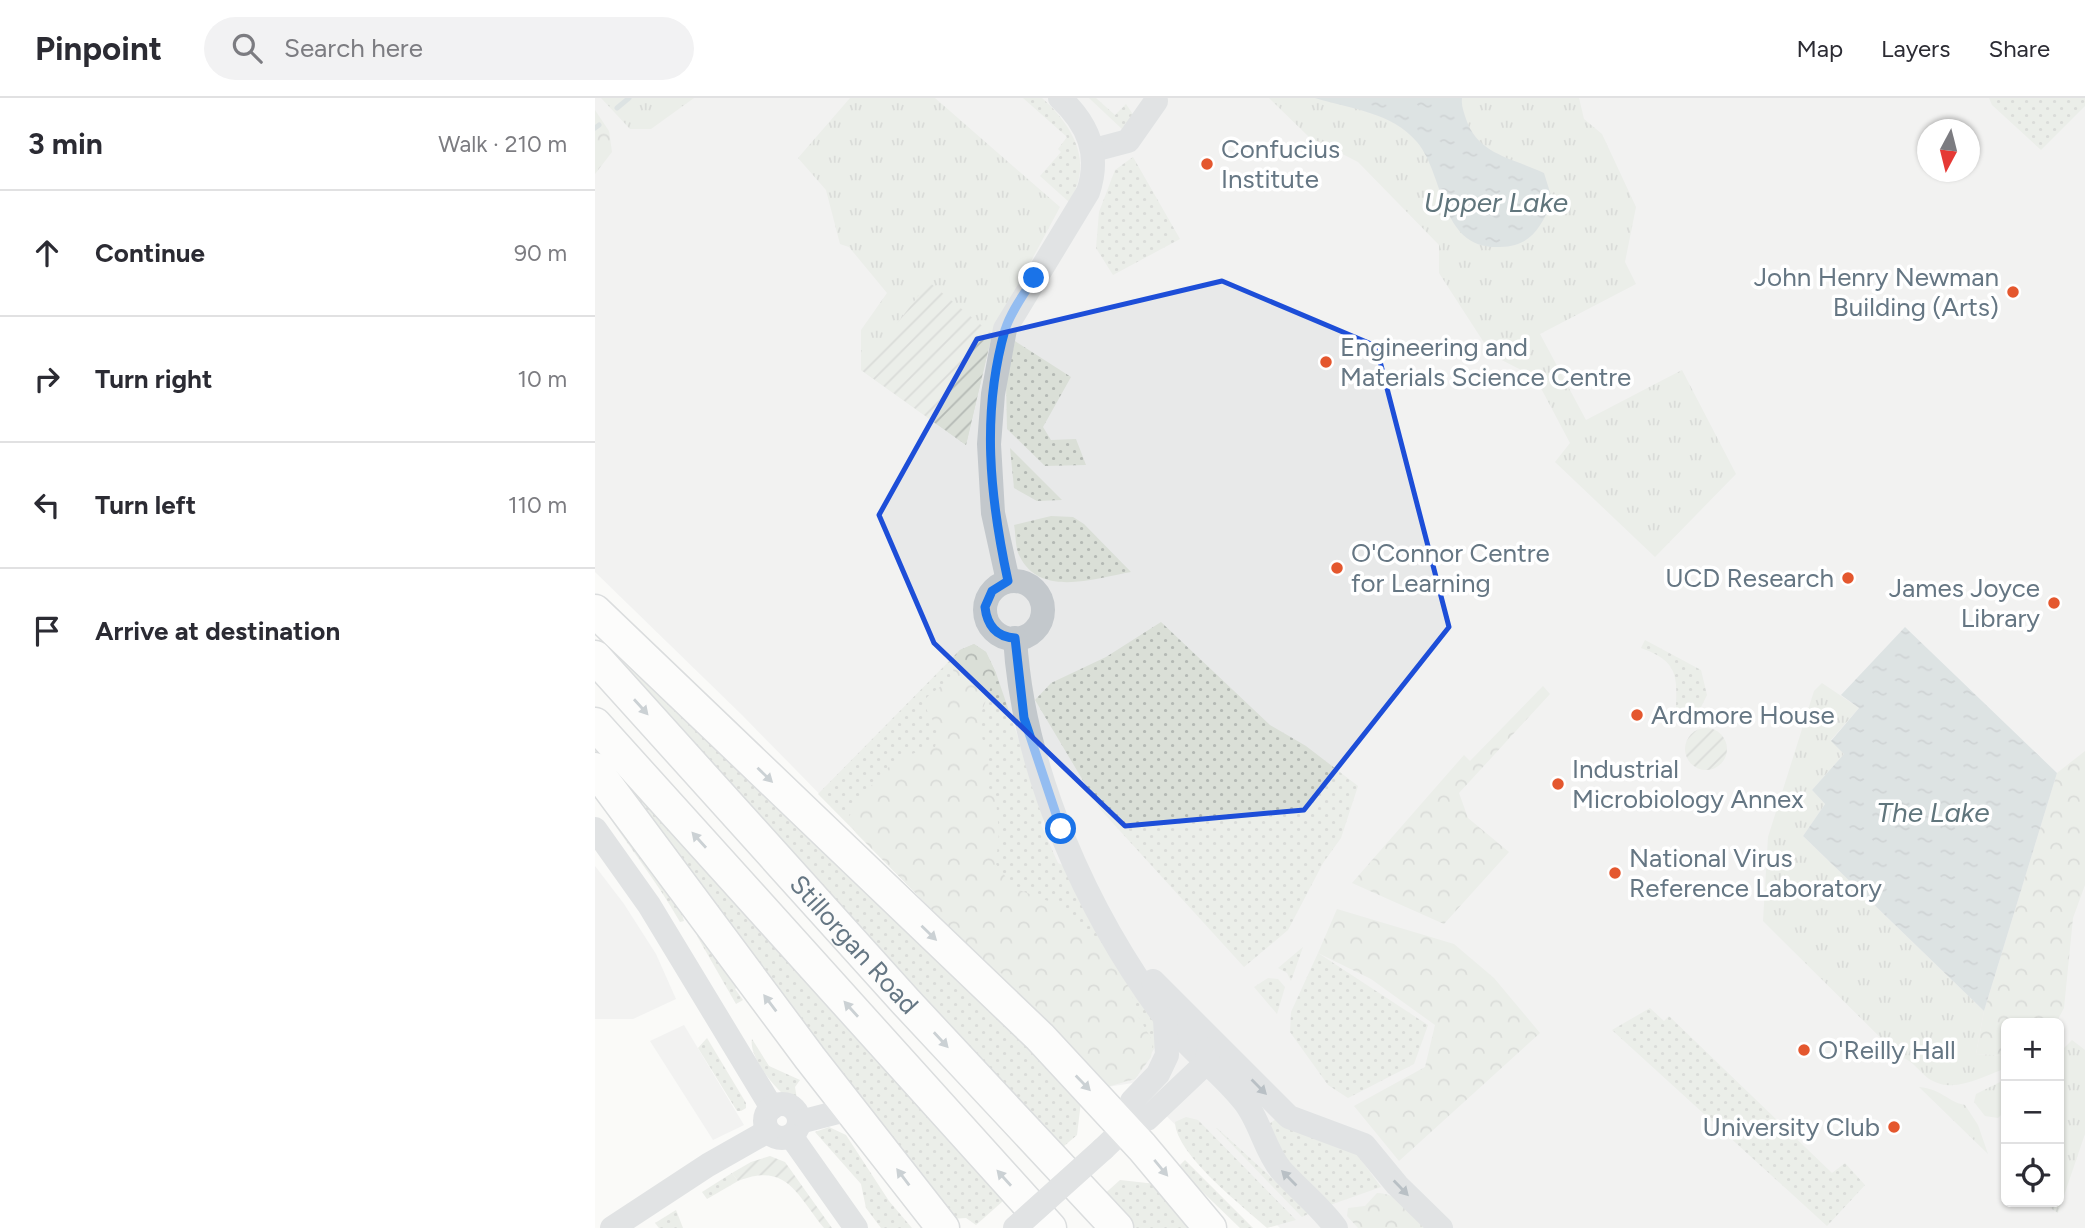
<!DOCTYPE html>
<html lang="en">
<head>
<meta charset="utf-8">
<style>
  body { margin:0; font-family:Figtree,sans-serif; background:#f2f2f3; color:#2b2b33 }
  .controls { position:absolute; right:21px; bottom:21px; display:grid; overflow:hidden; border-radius:10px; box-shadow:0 2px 5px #0004 }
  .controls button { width:63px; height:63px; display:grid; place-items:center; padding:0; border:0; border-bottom:2px solid #e1e1e2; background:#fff; color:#2b2b33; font:35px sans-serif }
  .compass { position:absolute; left:1322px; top:21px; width:63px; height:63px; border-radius:50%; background:#fff; box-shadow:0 2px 5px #0004; rotate:187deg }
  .stop { position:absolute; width:21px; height:21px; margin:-16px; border:5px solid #1a73e8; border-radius:50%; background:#fff }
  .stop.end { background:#1a73e8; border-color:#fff; box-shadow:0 2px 7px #0008 }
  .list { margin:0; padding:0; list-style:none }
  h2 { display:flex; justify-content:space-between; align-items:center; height:91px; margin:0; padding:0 28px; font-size:30px }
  h2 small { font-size:23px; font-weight:400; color:#7c7c81 }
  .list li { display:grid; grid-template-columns:46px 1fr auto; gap:21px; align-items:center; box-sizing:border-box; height:126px; padding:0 28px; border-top:2px solid #e1e1e2 }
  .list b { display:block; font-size:26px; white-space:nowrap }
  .list em { font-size:23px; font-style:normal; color:#7c7c81 }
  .icon { flex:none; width:38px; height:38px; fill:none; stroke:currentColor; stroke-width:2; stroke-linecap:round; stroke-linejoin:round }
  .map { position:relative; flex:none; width:1490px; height:1130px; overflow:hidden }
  header { display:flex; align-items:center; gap:42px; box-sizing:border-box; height:98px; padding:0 35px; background:#fff; border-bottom:2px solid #e1e1e2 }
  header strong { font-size:33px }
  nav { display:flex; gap:38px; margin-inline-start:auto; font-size:24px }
  .search { width:490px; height:63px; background:#f2f2f3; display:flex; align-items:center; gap:18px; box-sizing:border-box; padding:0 24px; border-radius:38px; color:#7c7c81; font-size:26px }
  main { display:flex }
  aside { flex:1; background:#fff }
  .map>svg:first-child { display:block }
</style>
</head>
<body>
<header>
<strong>Pinpoint</strong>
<div class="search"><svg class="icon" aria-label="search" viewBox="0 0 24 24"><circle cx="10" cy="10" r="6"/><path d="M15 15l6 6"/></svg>Search here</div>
<nav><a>Map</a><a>Layers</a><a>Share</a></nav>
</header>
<main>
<aside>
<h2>3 min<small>Walk · 210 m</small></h2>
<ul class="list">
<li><svg class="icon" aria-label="ahead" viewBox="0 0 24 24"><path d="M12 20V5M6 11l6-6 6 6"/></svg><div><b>Continue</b></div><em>90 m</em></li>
<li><svg class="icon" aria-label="right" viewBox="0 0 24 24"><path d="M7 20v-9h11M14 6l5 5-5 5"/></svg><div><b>Turn right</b></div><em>10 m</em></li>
<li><svg class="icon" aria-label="left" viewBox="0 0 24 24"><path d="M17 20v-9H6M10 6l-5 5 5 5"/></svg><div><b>Turn left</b></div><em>110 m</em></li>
<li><svg class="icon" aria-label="arrive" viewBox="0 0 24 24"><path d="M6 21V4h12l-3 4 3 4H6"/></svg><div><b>Arrive at destination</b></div></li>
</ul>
</aside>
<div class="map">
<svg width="1490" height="1130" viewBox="0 0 1490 1130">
  <defs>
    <pattern id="grass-dots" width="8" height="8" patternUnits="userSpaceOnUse" patternTransform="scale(1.75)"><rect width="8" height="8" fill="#dadfd7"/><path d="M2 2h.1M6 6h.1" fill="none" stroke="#b4b9b4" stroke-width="1.8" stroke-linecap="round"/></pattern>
    <pattern id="forest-crowns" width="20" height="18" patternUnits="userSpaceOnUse" patternTransform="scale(1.75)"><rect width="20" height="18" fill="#dadfd7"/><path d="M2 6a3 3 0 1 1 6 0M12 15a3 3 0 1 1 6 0" fill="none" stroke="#b4b9b4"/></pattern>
    <pattern id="park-tufts" width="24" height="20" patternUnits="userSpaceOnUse" patternTransform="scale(1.75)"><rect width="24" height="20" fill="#dadfd7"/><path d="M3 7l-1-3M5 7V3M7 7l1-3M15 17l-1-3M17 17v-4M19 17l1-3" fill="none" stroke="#b4b9b4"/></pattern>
    <pattern id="garden-furrows" width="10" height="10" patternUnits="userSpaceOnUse" patternTransform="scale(1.75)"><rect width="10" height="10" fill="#dadfd7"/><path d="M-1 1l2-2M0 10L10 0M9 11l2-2" fill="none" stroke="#b4b9b4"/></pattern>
    <pattern id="water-ripples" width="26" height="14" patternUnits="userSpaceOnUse" patternTransform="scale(1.75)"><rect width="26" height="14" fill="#bbc7cb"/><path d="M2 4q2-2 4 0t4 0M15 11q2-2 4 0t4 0" fill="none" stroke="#9ca6aa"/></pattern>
  </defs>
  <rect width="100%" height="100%" fill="#fafaf8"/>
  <g fill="#e8e9e9" fill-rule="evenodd">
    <path d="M 0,0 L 1490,0 L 1490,1130 L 685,1130 L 538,985 L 512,989 L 147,617 L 0,474 ZM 1332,32 L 1374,32 L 1374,74 L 1332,74 ZM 1411,925 L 1464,925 L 1464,1104 L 1411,1104 Z"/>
    <path d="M 0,768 L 29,806 L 61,856 L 81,901 L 38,921 L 0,921 Z"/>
    <path d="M 89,927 L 149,1027 L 118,1042 L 55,943 Z"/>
  </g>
  <g fill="url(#grass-dots)">
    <path d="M 428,0 L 447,0 C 477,27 500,64 474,104 L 445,78 L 466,54 L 463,51 L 472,39 Z"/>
    <path d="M 494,0 L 501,0 L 520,17 L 531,6 L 539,18 L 528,32 Z"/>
    <path d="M 1394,0 L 1490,0 L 1490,8 L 1446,52 L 1397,7 Z"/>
    <path d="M 538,59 L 585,141 L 518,177 L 501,150 L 504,114 L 520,72 Z"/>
    <path d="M 420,243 L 476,279 L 448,329 L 456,342 L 481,341 L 491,367 L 450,368 L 412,331 L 411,284 Z"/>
    <path d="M 415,350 L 467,402 L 442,403 L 419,390 Z"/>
    <path d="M 456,418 L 478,419 L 489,426 L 536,474 C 501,480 446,500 425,459 C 420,451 421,436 419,427 Z"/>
    <path d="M 566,524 L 675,627 L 711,648 L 763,688 L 746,740 L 728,765 L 693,832 L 649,869 L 505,711 L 440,602 L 456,585 L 511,559 Z"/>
    <path d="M 0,525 L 487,995 L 482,1037 L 461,1055 L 24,565 L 0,536 Z"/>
    <path d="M 1050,542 L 1106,572 L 1112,597 L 1104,613 L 1081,622 C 1081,582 1088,565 1046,550 Z"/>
    <path d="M 379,546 L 391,554 L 401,575 L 450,718 L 446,727 L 463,765 L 472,769 L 560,918 L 561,948 L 540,981 L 512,989 L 223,696 L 365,552 Z"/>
    <path d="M 0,649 L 408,1103 L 381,1127 L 371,1120 L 353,1121 L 0,660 Z"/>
    <path d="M 0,693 L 85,809 L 89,823 L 85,824 C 60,780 28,741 0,698 Z"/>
    <path d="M 105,834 L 144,888 L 140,891 L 148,902 L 141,906 L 102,838 Z"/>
    <path d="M 708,849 L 696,883 L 692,875 L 683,870 Z"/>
    <path d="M 723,855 L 833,927 L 819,966 L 753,1000 L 733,987 L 695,934 L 696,914 Z"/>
    <path d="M 673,880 L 683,881 L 690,889 L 682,916 L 659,889 Z"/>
    <path d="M 1055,910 L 1069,923 L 1074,918 L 1237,1075 L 1250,1065 L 1270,1087 L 1232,1128 L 1017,932 Z"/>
    <path d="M 112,940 L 151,1005 L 151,1010 L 146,1013 L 142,1013 L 103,950 Z"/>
    <path d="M 157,941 L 174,968 L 205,982 L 200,989 L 202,1001 L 200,1005 C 183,996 153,959 157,941 Z"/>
    <path d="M 591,1019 L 603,1022 L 701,1122 L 672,1130 C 648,1108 581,1057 580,1024 Z"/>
    <path d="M 684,1019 L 761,1055 L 786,1089 L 735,1107 L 695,1070 L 671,1028 Z"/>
    <path d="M 234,1029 L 251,1037 L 294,1103 L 317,1130 L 286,1130 L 271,1110 L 266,1086 L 220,1034 Z"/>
    <path d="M 621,1030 L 622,1030 L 715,1115 L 707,1119 Z"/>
    <path d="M 590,1062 L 658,1130 L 645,1130 L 591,1078 L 585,1067 Z"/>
    <path d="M 137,1075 L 143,1083 L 112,1101 L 107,1094 Z"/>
    <path d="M 525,1082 L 561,1086 L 595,1130 L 531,1130 L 505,1100 Z"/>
    <path d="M 81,1112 L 88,1130 L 64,1130 L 60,1125 Z"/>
  </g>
  <g fill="url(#forest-crowns)">
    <path d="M 0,12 L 14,33 L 17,54 L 0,76 Z"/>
    <path d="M 379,546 L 391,554 L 401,575 L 383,624 L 393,661 L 394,690 L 401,703 L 404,734 L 401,766 L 419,790 L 469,809 L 521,863 L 533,885 L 542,916 L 558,944 L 556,959 L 540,981 L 518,986 L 494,968 L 419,884 L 387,862 L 261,735 L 252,721 C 282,681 288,661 340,649 L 344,632 L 332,613 L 332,599 L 359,578 L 357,562 L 365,552 Z"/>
    <path d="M 948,588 L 955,596 L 864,695 L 873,720 L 914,754 L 849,826 L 757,785 L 869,657 L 875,663 Z"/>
    <path d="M 1490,653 L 1490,787 L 1478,820 L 1469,910 L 1461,925 L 1411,925 L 1411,958 L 1381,956 L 1389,913 L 1462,675 Z"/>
    <path d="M 742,811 L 859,846 L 899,880 L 945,935 L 804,1063 L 759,1008 L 830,969 L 840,927 L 776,881 L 723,855 Z"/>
    <path d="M 782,1095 C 804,1095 818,1115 833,1130 L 763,1130 L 752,1118 L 753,1110 L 770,1108 Z"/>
  </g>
  <g fill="url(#park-tufts)">
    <path d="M 6,0 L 99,0 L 56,31 L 35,31 Z"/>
    <path d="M 255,0 L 340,0 L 465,109 L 397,236 L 371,347 L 266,272 L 266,232 L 292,195 L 254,149 L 245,146 L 231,92 L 203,60 Z"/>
    <path d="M 674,0 L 984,0 L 989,21 L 1007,36 L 1041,109 L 1030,164 L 1041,186 L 945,236 L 991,322 L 1087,272 L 1141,376 L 1060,459 L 960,364 L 975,345 L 940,279 L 897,257 L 844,175 L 844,147 L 763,64 L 714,39 Z"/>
    <path d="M 1227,585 L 1264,610 L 1236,642 L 1249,656 L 1217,692 L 1230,706 L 1208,738 L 1389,913 L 1381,956 L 1411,958 L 1411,970 C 1389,978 1359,996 1336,982 C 1324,975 1320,963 1305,959 L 1168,823 L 1173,739 L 1219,593 Z"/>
    <path d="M 1477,942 L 1490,952 L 1490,1036 L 1463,1115 L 1446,1104 L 1464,1104 L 1464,955 Z"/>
    <path d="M 1411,981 L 1411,1012 L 1403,1020 L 1390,1018 L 1379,1004 L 1381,996 Z"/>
    <path d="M 1324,989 C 1347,991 1353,1004 1370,1007 L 1383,1027 L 1393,1056 Z"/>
  </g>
  <g fill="url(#garden-furrows)">
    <path d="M 334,184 L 397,236 L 371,347 L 266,272 Z"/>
    <circle cx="1111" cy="651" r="21"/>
    <path d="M 175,1058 L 190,1064 L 237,1130 L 229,1130 C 201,1096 192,1064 143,1083 L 137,1075 L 156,1064 Z"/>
  </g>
  <g fill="url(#water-ripples)">
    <path d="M 720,0 L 867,0 C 866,8 869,14 871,21 C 883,57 918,60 949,75 L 958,104 C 944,130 937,148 905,149 C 844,152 851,79 822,44 C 797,14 755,11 720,0 Z"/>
    <path d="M 1310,529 L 1462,675 L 1389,913 L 1208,738 L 1230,706 L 1217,692 L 1249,656 L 1236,643 L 1264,610 L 1246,597 Z"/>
  </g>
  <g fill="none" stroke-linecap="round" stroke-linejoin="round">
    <g stroke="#bbc7cb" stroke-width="5">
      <path d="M 22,10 L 34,0"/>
      <path d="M 0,30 L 4,27"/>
    </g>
    <g stroke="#b5babe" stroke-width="35">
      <g id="major">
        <path d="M 0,513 L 445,939 L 547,1049 L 615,1130"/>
        <path id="s1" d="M 0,559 L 311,904 L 522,1130"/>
        <path d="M 0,626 L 455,1130"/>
        <path d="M 0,671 L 215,960 L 348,1130"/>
      </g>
    </g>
    <g stroke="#c3c8cc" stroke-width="24">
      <path d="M 499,52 L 533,43 L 561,3"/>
      <path d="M 413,483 L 398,415 L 394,346 L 398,296 L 410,231 L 493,94 C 506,56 493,26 465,0"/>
      <circle cx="419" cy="512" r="29"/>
      <path d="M 420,540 C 428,673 492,816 571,921 C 593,951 625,973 648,1002 C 665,1022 669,1051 686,1072 C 704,1092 725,1108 741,1130"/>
      <path d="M 0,731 L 54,807 L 177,1010"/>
      <path d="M 558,883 L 694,1019 L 769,1047 L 802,1087 L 846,1130"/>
      <circle cx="187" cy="1023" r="17"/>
      <path d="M 205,1024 L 255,1011"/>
      <path d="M 530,1030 L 537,1003 L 563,976 L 572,957 L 570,921"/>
      <path d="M 196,1038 L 261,1130"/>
      <path d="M 508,1051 L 530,1030 L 552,1021 L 611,965 L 614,951"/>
      <path d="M 17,1130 L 113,1067 L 173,1033"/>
    </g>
    <use href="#major" stroke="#fff" stroke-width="32"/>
    <path stroke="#c3c8cc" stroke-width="24" d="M 420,1130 L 508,1051"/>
  </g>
  <defs><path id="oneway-solid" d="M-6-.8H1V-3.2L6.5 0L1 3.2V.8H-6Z" transform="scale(1.75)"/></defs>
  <g fill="#939fa8">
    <use href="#oneway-solid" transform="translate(46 609) rotate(48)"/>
    <use href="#oneway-solid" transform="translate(170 677) rotate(44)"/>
    <use href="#oneway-solid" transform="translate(104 742) rotate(-132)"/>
    <use href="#oneway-solid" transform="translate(334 835) rotate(44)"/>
    <use href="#oneway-solid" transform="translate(175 905) rotate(-127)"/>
    <use href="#oneway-solid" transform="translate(256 911) rotate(-132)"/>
    <use href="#oneway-solid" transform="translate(346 942) rotate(47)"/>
    <use href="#oneway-solid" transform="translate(488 985) rotate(46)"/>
    <use href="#oneway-solid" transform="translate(566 1070) rotate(50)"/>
    <use href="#oneway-solid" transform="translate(308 1079) rotate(-127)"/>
    <use href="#oneway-solid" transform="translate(409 1080) rotate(-132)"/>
  </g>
  <g fill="#6a7a87">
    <use href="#oneway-solid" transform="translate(664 989) rotate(45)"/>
    <use href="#oneway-solid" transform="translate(694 1080) rotate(-135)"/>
    <use href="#oneway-solid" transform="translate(806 1090) rotate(46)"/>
  </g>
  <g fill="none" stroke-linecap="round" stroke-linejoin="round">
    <path stroke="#1a73e8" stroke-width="9" d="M 439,180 C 429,196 416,213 410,232 C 386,316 395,400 413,483 L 397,493 L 390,509 C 392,527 401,539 420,540 L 429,620 L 466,731"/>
  </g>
  <path d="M0 0H1490V1130H0ZM 627,183 L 781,248 L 854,529 L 709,712 L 530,728 L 339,545 L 284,417 L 382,241 Z" fill="#fafaf8" fill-opacity=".55" fill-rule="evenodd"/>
  <path fill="none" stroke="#1d4ed8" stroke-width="5" stroke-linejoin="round" d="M 627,183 L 781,248 L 854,529 L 709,712 L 530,728 L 339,545 L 284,417 L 382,241 Z"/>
  <g fill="#e4572e" stroke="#fff" stroke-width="2.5">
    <circle cx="612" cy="66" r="7"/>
    <circle cx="1418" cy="194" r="7"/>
    <circle cx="731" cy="264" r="7"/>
    <circle cx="742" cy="470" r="7"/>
    <circle cx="1253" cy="480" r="7"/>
    <circle cx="1459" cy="505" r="7"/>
    <circle cx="1042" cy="617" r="7"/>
    <circle cx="963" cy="686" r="7"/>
    <circle cx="1020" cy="775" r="7"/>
    <circle cx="1209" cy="952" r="7"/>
    <circle cx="1299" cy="1029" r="7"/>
  </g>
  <g text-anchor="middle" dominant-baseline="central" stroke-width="7" stroke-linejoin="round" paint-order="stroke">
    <g font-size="26" fill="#657683" stroke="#fff" text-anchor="start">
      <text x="626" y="51">Confucius<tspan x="626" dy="30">Institute</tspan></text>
      <text x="1404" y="179" text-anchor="end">John Henry Newman<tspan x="1404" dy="30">Building (Arts)</tspan></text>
      <text x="745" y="249">Engineering and<tspan x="745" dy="30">Materials Science Centre</tspan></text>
      <text x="756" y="455">O'Connor Centre<tspan x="756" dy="30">for Learning</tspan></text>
      <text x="1239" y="480" text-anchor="end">UCD Research</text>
      <text x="1445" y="490" text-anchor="end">James Joyce<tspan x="1445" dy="30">Library</tspan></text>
      <text x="1056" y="617">Ardmore House</text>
      <text x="977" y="671">Industrial<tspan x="977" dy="30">Microbiology Annex</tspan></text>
      <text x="1034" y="760">National Virus<tspan x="1034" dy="30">Reference Laboratory</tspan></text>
      <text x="1223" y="952">O'Reilly Hall</text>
      <text x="1285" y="1029" text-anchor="end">University Club</text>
    </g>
    <g font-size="26" fill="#657683" stroke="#fff">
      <text stroke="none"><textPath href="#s1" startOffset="387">Stillorgan Road</textPath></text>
    </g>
    <g font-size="28" font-style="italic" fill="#60757c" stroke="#fff">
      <text x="901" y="104">Upper Lake</text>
      <text x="1338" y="714">The Lake</text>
    </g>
  </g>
</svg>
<div class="controls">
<button>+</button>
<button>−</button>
<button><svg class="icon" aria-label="locate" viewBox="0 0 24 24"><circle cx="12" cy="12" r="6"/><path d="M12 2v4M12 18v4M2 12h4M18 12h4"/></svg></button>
</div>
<svg class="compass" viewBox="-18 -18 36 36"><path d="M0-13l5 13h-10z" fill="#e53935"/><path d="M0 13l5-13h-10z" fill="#7c7c81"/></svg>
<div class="stop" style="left:466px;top:731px"></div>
<div class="stop end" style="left:439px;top:180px"></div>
</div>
</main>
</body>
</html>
